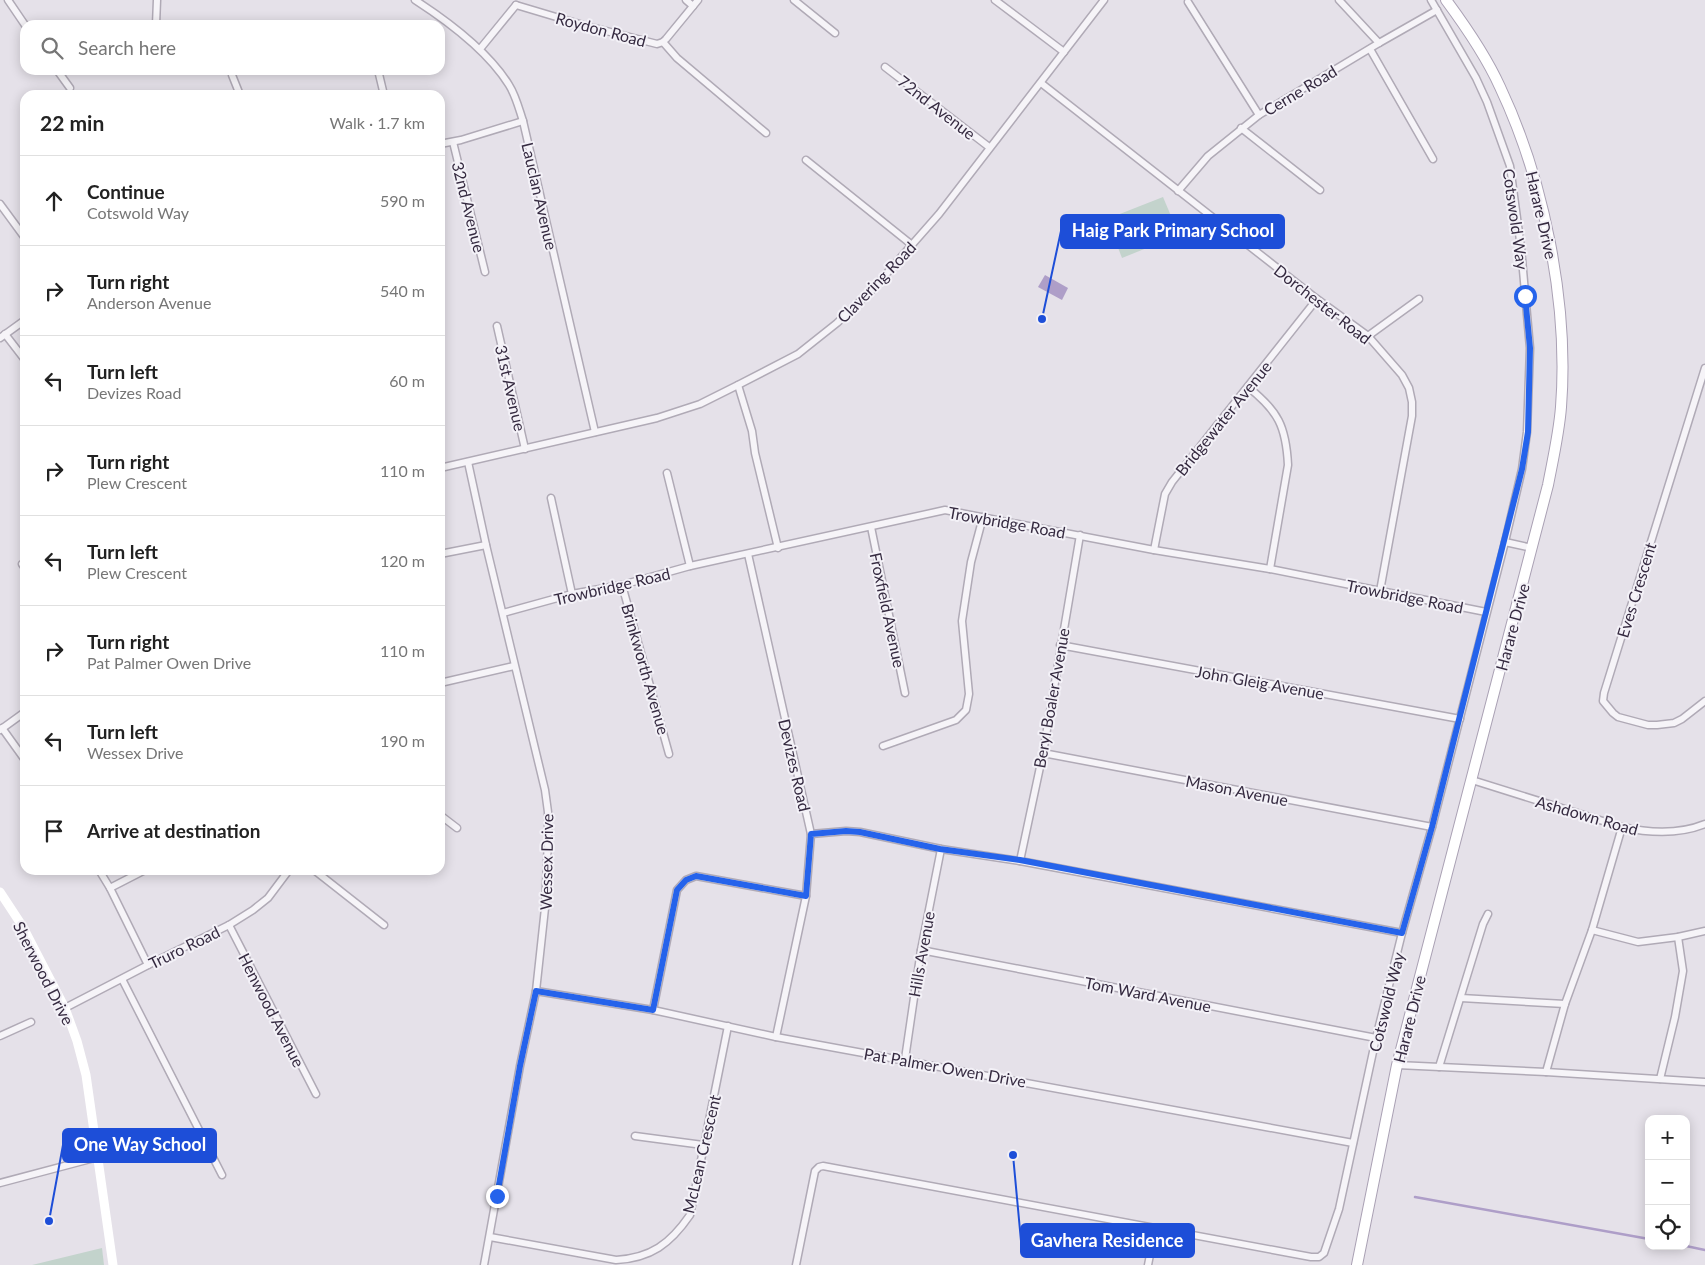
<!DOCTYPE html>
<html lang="en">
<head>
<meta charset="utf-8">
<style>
  body { margin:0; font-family:Lato,sans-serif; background:#f6f6f6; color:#222 }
  .controls { position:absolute; right:15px; bottom:15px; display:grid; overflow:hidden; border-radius:10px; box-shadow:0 2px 12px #0003 }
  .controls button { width:45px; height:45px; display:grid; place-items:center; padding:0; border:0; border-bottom:1px solid #e0e0e0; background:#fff; color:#222; font:25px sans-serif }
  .stop { position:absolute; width:15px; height:15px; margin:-11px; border:4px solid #2563eb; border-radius:50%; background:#fff }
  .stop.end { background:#2563eb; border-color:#fff; box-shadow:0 1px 5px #0008 }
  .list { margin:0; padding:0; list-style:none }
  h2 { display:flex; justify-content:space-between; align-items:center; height:65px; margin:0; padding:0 20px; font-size:21px }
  h2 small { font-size:16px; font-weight:400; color:#767676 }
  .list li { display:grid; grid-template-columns:32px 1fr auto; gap:15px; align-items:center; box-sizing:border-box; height:90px; padding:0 20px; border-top:1px solid #e0e0e0 }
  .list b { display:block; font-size:19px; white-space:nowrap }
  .list p { margin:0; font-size:16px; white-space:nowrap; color:#767676 }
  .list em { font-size:16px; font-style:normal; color:#767676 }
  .icon { flex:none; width:28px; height:28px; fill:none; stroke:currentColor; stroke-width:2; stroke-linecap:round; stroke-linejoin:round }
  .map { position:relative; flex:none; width:1705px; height:1265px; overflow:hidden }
  .search { position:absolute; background:#fff; box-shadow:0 2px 12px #0003; left:20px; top:20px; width:425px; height:55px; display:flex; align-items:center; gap:12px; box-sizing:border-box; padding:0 18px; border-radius:15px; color:#767676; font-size:19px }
  .panel { position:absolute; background:#fff; box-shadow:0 2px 12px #0003; left:20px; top:90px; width:425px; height:785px; border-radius:15px }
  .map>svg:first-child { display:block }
</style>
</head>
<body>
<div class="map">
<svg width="1705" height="1265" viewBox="0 0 1705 1265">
  <rect width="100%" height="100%" fill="#e5e1e9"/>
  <g fill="#c3d3cc">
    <path d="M 1163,197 L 1179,235 L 1122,258 L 1107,219 Z"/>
    <path d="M 102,1248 L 104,1265 L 32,1265 Z"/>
  </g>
  <path fill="#ae9ec8" d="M 1045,275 L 1068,288 L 1062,300 L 1038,287 Z"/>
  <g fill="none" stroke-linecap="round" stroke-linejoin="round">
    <g stroke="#ae9ec8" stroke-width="2.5">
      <path d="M 1415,1197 L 1649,1239"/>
      <path d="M 1686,1246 L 1705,1250"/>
    </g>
    <g stroke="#b0aab6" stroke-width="9">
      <g id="street">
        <path d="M 8,0 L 25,25"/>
        <path d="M 415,0 C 449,22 488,51 509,85 C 516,96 519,109 523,121 L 595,432"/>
        <path d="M 686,0 L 693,6"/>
        <path d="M 794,0 L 835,33"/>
        <path d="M 995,0 L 1064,52"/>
        <path d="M 1339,0 L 1379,43"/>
        <path d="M 1188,2 L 1259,115"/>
        <path d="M 516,5 L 583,25 L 657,44 L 663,42 L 666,39 L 698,0"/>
        <path d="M 156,25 L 157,0"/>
        <path d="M 663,42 L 677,58 L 766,133"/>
        <path d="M 480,49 L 516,5"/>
        <path d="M 1370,49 L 1433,159"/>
        <path d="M 885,67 L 989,147"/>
        <path d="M 57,70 L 70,88"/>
        <path d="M 378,70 L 384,95"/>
        <path d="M 232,75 L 240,95"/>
        <path d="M 1041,83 L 1317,299 L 1368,336 L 1402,375 L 1409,388 L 1412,402 L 1412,416 L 1380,591"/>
        <path d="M 1241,128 L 1320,190"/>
        <path d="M 453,142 L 485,272"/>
        <path d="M 440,144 L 461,140 L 523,121"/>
        <path d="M 806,160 L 912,245"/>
        <path d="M 1178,191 L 1208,156 L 1259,115 L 1379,43 L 1437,10"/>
        <path d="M 0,204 L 25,238"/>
        <path d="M 497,326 L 525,449"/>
        <path d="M 5,334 L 25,360"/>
        <path d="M 1368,336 L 1419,299"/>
        <path d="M 0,338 L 25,320"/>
        <path d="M 1705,368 L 1604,693 L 1603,701 L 1613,713 L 1618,717 L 1648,725 L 1657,725 L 1674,723 L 1682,719 L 1705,701"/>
        <path d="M 738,385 L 752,431 L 755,453 L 778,548"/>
        <path d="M 1248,387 C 1278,411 1286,426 1288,465 L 1270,569"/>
        <path d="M 468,462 L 486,545 L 545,790 L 548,812 L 548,839 L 545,908 L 536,991 L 520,1066 L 484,1265"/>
        <path d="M 440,468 L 657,418 L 700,404 L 738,385 L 798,354 L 837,323 L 873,289 L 939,214 L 1104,0"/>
        <path d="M 667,473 L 690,566"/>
        <path d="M 551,498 L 572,594"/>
        <path d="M 871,527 L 905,693"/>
        <path d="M 1505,542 L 1532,548"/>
        <path d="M 1154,550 L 1165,494 L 1172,482 L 1317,299"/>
        <path d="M 440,554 L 486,545"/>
        <path d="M 748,554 L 811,834 L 806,896 L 776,1037"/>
        <path d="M 22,564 L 25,568"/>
        <path d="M 622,585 L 669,754"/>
        <path d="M 503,613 L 572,594 L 622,585 L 690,566 L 945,510 L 1154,550 L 1270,569 L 1486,612"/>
        <path d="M 1060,645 L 1460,719"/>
        <path d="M 440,683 L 514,666"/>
        <path d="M 2,728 L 25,760"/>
        <path d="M 0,730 L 25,712"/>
        <path d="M 883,746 L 956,720 L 966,710 L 969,694 L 962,621 L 971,562 L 983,517"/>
        <path d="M 1043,753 L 1432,827"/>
        <path d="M 1472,780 L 1622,827 C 1649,833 1678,835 1705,824"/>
        <path d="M 440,815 L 457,828"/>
        <path d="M 811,834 L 846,831 L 860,832 L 941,849 L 1020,861 L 1402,933"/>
        <path d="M 1020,861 L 1043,753 L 1080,535"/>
        <path d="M 99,870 L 110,888 L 148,965"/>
        <path d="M 314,870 L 384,925"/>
        <path d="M 110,888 L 145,870"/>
        <path d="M 229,925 L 316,1094"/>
        <path d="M 1592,930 L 1638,942 L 1678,937 L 1705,931"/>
        <path d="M 921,950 L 1376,1038"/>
        <path d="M 122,979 L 222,1175"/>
        <path d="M 536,991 L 653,1010 L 776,1037 L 1353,1143"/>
        <path d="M 1461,998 L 1565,1004"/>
        <path d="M 65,1008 L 148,965 L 229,925 L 253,910 L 268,898 L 289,870"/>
        <path d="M 653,1010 L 677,890 L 686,880 L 696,876 L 806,896"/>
        <path d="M 0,1036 L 31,1022"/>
        <path d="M 905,1059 L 921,950 L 941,849"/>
        <path d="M 1397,1065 L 1546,1072 L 1705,1082"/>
        <path d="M 1439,1067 L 1483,924 L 1488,914"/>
        <path d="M 1546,1072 L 1565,1004 L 1592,930 L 1622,827"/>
        <path d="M 1660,1079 L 1675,1017 L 1683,971 L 1678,937"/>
        <path d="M 635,1136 L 703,1145"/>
        <path d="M 0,1183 L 98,1157"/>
        <path d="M 490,1237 L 616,1260 C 651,1258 670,1244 690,1215 L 728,1026"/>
        <path d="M 796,1265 L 815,1171 L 819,1167 L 823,1166 L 1311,1257 L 1319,1257 L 1324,1253 L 1339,1209 L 1376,1038 L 1402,933 L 1432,827 L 1505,542 L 1522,469 L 1527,432 L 1530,348 L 1521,248 L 1510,166 L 1487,102 L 1476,78 L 1431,0"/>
        <path d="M 1148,1265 L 1155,1229"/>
      </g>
    </g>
    <g stroke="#aaa1b4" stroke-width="12">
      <path id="primary" d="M 1357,1265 L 1397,1065 L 1548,485 C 1553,459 1559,433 1561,407 C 1569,304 1544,180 1500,87 C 1486,56 1466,27 1446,0"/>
    </g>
    <use href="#street" stroke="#f6f4f8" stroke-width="6"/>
    <path stroke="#fff" stroke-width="9" d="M 0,892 L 23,927 L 65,1008 L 77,1041 L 86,1075 L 113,1265"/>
    <use href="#primary" stroke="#fff" stroke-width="10"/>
  </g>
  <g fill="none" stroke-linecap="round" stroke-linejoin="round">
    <path stroke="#2563eb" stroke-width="6" d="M 497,1196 L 520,1066 L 536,991 L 653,1010 L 677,890 L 686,880 L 696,876 L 806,896 L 811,834 L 846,831 L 860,832 L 940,849 L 1020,860 L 1402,933 L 1432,827 L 1522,469 L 1528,432 L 1530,348 L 1525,296"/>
  </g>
  <g text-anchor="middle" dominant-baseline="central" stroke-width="4" stroke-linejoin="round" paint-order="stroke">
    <g font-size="16" fill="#352a40" stroke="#f3f1f7">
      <text transform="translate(601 29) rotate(15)">Roydon Road</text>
      <text transform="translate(1300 90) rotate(-31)">Cerne Road</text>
      <text transform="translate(937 107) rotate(38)">72nd Avenue</text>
      <text transform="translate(540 196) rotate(77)">Lauclan Avenue</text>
      <text transform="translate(469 207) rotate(76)">32nd Avenue</text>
      <text transform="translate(1542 215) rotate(77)">Harare Drive</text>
      <text transform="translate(1516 219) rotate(82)">Cotswold Way</text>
      <text transform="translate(876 282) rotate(-46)">Clavering Road</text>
      <text transform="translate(1323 304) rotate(38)">Dorchester Road</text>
      <text transform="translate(511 388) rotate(77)">31st Avenue</text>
      <text transform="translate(1223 418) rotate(-51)">Bridgewater Avenue</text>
      <text transform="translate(1007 522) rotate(10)">Trowbridge Road</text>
      <text transform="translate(612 586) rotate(-13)">Trowbridge Road</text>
      <text transform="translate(1636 590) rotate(-73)">Eves Crescent</text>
      <text transform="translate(1405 596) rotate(11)">Trowbridge Road</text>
      <text transform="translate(888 610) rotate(78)">Froxfield Avenue</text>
      <text transform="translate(1512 627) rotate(-75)">Harare Drive</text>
      <text transform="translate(646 669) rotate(74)">Brinkworth Avenue</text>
      <text transform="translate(1260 682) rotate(10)">John Gleig Avenue</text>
      <text transform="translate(1051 698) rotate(-80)">Beryl Boaler Avenue</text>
      <text transform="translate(795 765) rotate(77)">Devizes Road</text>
      <text transform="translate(1237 790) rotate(11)">Mason Avenue</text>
      <text transform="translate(1587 815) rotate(16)">Ashdown Road</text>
      <text transform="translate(546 862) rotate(-89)">Wessex Drive</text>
      <text transform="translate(184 947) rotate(-26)">Truro Road</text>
      <text transform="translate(921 954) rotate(-80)">Hills Avenue</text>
      <text transform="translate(44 973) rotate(63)">Sherwood Drive</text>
      <text transform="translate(1148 994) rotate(11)">Tom Ward Avenue</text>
      <text transform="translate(1386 1002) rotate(-76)">Cotswold Way</text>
      <text transform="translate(272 1010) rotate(63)">Henwood Avenue</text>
      <text transform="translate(1409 1019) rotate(-76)">Harare Drive</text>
      <text transform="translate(945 1067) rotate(10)">Pat Palmer Owen Drive</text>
      <text transform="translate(701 1154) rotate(-77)">McLean Crescent</text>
    </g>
  </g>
  <path fill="none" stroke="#1d4ed8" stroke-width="2" d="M1042 319L1061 231M49 1221L63 1145M1013 1155L1021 1241"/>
  <g fill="#1d4ed8" stroke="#f3f1f7" stroke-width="2">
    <circle cx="1042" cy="319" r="5"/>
    <circle cx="49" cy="1221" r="5"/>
    <circle cx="1013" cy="1155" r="5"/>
  </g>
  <g fill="#1d4ed8" stroke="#1d4ed8" stroke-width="2">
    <rect x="1061" y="215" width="223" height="33" rx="5"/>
    <rect x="63" y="1129" width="153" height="33" rx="5"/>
    <rect x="1021" y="1224" width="173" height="33" rx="5"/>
  </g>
  <g font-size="18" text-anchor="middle" font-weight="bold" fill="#fff">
    <text x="1173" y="237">Haig Park Primary School</text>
    <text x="140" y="1151">One Way School</text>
    <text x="1107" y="1247">Gavhera Residence</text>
  </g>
</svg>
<div class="controls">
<button>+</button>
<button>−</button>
<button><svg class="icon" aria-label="locate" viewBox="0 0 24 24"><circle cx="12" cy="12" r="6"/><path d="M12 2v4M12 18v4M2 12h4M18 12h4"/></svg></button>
</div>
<div class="stop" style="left:1525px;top:296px"></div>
<div class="stop end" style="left:497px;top:1196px"></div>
<div class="search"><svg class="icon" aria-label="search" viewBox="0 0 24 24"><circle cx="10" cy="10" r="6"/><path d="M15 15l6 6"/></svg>Search here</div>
<section class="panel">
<h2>22 min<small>Walk · 1.7 km</small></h2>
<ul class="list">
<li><svg class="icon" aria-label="ahead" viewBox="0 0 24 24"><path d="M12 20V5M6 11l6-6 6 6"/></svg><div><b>Continue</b><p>Cotswold Way</p></div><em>590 m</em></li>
<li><svg class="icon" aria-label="right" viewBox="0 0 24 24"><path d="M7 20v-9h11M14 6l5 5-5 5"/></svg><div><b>Turn right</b><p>Anderson Avenue</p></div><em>540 m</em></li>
<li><svg class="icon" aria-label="left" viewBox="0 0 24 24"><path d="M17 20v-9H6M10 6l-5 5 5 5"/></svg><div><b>Turn left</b><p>Devizes Road</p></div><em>60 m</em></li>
<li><svg class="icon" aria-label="right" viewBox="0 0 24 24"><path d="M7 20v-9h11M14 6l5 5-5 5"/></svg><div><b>Turn right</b><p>Plew Crescent</p></div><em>110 m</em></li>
<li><svg class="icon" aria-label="left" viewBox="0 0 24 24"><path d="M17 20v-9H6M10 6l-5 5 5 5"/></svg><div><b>Turn left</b><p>Plew Crescent</p></div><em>120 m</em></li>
<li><svg class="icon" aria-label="right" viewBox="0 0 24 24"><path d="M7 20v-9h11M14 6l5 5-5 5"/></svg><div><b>Turn right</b><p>Pat Palmer Owen Drive</p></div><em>110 m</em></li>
<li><svg class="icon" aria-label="left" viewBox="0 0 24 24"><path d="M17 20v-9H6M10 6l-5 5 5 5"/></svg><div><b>Turn left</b><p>Wessex Drive</p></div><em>190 m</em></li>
<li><svg class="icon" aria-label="arrive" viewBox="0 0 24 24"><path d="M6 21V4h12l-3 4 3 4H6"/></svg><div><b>Arrive at destination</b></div></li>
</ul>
</section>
</div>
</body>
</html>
